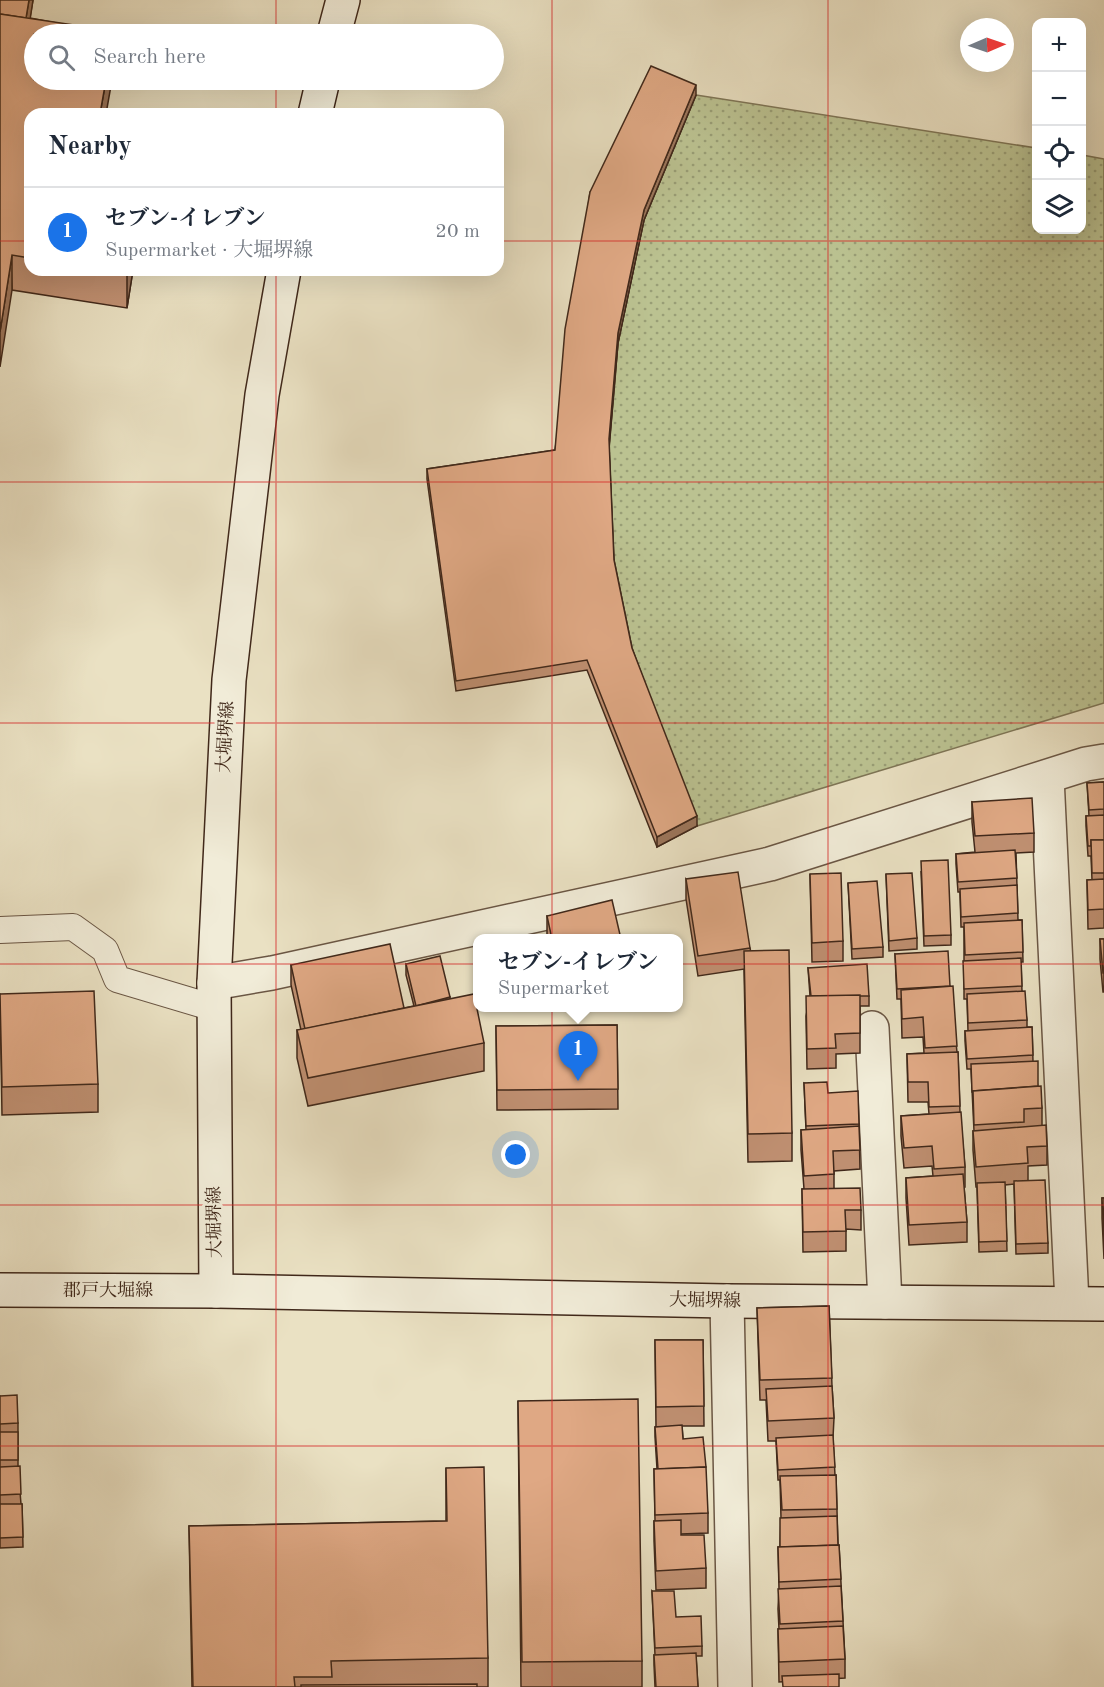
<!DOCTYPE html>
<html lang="en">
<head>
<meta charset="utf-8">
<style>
  body { margin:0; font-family:"Old Standard TT","Noto Serif JP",serif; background:#f6f6f7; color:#1f2937 }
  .controls { position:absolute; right:18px; top:18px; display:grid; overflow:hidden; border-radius:12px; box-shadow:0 6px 24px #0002 }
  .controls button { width:54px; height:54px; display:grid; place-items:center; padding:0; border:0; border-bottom:2px solid #e0e1e3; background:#fff; color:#1f2937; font:30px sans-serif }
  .compass { position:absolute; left:960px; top:18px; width:54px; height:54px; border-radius:50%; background:#fff; box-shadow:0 6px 24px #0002; rotate:88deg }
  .you { position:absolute; left:516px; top:1155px; width:21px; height:21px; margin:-15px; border:4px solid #fff; border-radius:50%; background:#1a73e8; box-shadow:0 0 0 9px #1a73e833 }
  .badge { display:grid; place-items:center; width:39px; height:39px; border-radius:50%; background:#1a73e8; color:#fff; font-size:20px; font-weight:700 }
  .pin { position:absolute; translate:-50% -50px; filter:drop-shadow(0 2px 3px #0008) }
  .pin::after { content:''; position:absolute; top:32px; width:21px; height:18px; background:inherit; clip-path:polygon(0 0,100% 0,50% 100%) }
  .popup { position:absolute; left:473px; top:934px; width:210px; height:78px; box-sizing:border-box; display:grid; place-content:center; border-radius:12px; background:#fff; filter:drop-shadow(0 2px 4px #0005); font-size:20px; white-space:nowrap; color:#747a83 }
  .popup b { font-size:22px; color:#1f2937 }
  .popup::after { content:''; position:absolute; left:50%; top:100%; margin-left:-12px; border:12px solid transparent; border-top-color:#fff }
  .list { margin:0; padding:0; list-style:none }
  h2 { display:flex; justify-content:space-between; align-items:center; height:78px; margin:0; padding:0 24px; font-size:26px }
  h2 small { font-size:20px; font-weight:400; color:#747a83 }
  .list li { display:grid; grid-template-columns:39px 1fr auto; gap:18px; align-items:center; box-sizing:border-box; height:90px; padding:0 24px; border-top:2px solid #e0e1e3 }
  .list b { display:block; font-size:22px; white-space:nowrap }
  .list p { margin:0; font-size:20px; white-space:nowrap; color:#747a83 }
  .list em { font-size:20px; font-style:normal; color:#747a83 }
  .icon { flex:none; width:33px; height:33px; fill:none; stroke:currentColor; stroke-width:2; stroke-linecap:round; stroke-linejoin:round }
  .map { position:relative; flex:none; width:1104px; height:1687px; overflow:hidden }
  .search { position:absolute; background:#fff; box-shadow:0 6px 24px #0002; left:24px; top:24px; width:480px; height:66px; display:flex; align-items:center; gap:15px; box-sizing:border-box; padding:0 21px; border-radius:33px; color:#747a83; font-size:22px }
  .panel { position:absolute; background:#fff; box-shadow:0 6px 24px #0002; left:24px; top:108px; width:480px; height:168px; border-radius:18px }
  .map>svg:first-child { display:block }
</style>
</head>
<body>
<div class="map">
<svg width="1104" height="1687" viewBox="0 0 1104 1687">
  <defs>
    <pattern id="grass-dots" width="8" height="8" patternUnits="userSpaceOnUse" patternTransform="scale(1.5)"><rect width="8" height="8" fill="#bbc291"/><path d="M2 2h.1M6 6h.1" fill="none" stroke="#999e76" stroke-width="1.8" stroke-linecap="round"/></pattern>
  </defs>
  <rect width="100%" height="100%" fill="#eae1c3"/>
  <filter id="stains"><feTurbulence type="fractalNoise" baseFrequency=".00333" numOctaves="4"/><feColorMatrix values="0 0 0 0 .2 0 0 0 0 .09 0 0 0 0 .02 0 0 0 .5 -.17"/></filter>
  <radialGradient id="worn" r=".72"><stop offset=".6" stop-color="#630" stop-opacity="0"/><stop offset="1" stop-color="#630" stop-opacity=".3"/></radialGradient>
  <path fill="url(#grass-dots)" stroke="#7e7556" stroke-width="1.5" d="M 696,95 L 1036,148 L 1036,230 L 1082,230 L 1082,155 L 1104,159 L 1104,703 L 697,826 L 632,659 L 614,570 L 609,449 L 618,343 L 644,220 Z"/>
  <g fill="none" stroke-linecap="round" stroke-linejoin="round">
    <g stroke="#6a5644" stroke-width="28">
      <path id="lane" d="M 0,930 L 73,927 L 105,950 L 117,979 L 214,1008"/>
    </g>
    <g stroke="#6a5644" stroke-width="36">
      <g id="street">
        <path d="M 1047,777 L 1072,1303"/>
        <path d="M 214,983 L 272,973 L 770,864 L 1086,764 L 1104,761"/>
        <path d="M 872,1028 L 885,1302"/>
        <path d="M 727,1301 L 735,1687"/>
      </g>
    </g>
    <g stroke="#40281a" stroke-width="36">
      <g id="secondary">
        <path d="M 334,34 L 343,0"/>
        <path d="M 315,114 L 323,80"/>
        <path d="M 0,1290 L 216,1291 L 727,1301 L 1104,1304"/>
        <path d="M 216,1291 L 214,983 L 229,680 L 262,395 L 284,270"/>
      </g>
    </g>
    <use href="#lane" stroke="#f1ecd8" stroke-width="26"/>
    <use href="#street" stroke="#f1ecd8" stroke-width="33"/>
    <use href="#secondary" stroke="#f1ecd8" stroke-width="33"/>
  </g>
  <g fill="#c09072" stroke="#40281a" stroke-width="1.5">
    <path d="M 0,0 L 33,0 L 30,18 L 115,34 L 30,114 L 30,270 L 133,270 L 127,308 L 12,290 Z"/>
    <path d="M 696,95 L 644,220 L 618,343 L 609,446 L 614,560 L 632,648 L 697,826 L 657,847 L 587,670 L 456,691 L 427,479 L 427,469 L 555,450 L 590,192 Z"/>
    <path d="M 1104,782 L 1104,928 L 1088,929 L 1087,880 L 1092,880 L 1091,856 L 1088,856 L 1086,826 L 1086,816 L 1089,816 L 1087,783 Z"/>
    <path d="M 972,802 L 1034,833 L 1034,852 L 1016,853 L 1018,920 L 1022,920 L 1023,962 L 1021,962 L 1022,991 L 1027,1020 L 1027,1027 L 1032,1027 L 1033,1061 L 1042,1108 L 1042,1125 L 1047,1146 L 1047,1165 L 1028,1166 L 1028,1180 L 1048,1243 L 1048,1253 L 1016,1254 L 1014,1184 L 1005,1185 L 1007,1251 L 979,1252 L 977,1187 L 976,1187 L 973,1150 L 973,1131 L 974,1131 L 971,1069 L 967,1069 L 965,1041 L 965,1031 L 968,1031 L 967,999 L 964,999 L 964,927 L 961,927 L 960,892 L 958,892 L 956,864 L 956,854 L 975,852 L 972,822 Z"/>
    <path d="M 921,871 L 951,935 L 951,945 L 924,946 Z"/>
    <path d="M 810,874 L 843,941 L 843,961 L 812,962 Z"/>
    <path d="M 886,874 L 917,938 L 917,949 L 889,951 Z"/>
    <path d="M 686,879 L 750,948 L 792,1133 L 792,1161 L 748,1162 L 744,969 L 698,976 L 686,899 Z"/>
    <path d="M 848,883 L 883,947 L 883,957 L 852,959 Z"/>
    <path d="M 547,916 L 621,939 L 547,939 Z"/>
    <path d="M 1100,939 L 1104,939 L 1104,992 L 1103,992 L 1100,959 Z"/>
    <path d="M 895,954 L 950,986 L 957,1052 L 958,1052 L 960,1112 L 965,1167 L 965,1187 L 964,1187 L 967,1222 L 967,1242 L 909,1245 L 906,1198 L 906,1178 L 933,1176 L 932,1166 L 904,1168 L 901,1136 L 901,1116 L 929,1114 L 928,1102 L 908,1102 L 907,1054 L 924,1053 L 923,1037 L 902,1038 L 901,999 L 897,999 Z"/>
    <path d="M 406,964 L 450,999 L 484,1043 L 484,1071 L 308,1106 L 297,1058 L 297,1030 L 301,1030 L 291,985 L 291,965 L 404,1008 L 414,1006 L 406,975 Z"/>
    <path d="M 808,968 L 869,996 L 869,1006 L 860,1006 L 860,1053 L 836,1054 L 836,1068 L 807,1069 L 806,1016 L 810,996 Z"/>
    <path d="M 0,994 L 98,1084 L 98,1112 L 2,1115 Z"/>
    <path d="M 617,1025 L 618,1109 L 497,1110 L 496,1026 Z"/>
    <path d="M 804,1083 L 828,1093 L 859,1124 L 860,1169 L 834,1171 L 834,1188 L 861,1210 L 861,1230 L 846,1229 L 846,1251 L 803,1252 L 802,1189 L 804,1189 L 801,1150 L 801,1130 L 806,1130 Z"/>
    <path d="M 1102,1198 L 1104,1198 L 1104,1259 L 1102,1218 Z"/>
    <path d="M 829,1306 L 832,1386 L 834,1418 L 833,1438 L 835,1475 L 836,1475 L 838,1545 L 839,1545 L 845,1659 L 845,1678 L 779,1682 L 778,1629 L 779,1629 L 778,1609 L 779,1589 L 778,1547 L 780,1547 L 781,1518 L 780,1480 L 778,1480 L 776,1441 L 768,1441 L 766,1400 L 760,1400 L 757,1308 Z"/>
    <path d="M 655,1340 L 703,1340 L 704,1426 L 682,1426 L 683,1439 L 708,1513 L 708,1533 L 681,1534 L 681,1535 L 706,1568 L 706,1588 L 656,1590 L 654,1541 L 654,1521 L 655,1521 L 654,1469 L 657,1469 L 655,1437 L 655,1427 L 656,1426 Z"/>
    <path d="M 0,1396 L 18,1423 L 18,1467 L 21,1504 L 22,1504 L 23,1547 L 0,1548 Z"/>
    <path d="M 518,1401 L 642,1661 L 642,1687 L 521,1687 Z"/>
    <path d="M 446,1468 L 488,1658 L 488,1687 L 192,1687 L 189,1526 L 446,1521 Z"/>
    <path d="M 652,1591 L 702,1646 L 702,1656 L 696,1656 L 698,1687 L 655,1687 L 654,1665 L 654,1655 L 655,1655 Z"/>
  </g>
  <g fill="#9c765c" stroke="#40281a" stroke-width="1.5">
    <path d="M 29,0 L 33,0 L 26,46 L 26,18 Z"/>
    <path d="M 106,80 L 112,80 L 106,114 L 100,114 Z"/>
    <path d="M 696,85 L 696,95 L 644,220 L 618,343 L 609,449 L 609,439 L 618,333 L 644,210 Z"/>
    <path d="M 12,255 L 12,290 L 0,367 L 0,332 Z"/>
    <path d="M 127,270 L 133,270 L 127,308 Z"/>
    <path d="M 697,816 L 697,826 L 657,847 L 657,837 Z"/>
    <path d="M 450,997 L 450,1007 L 416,1006 Z"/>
  </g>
  <g fill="#dfa884" stroke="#40281a" stroke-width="1.5">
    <path d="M 0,0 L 29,0 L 26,18 L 0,14 Z"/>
    <path d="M 0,14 L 115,31 L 114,34 L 34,34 L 34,80 L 106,80 L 100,114 L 30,114 L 30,258 L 12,255 L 0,332 Z"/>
    <path d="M 651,66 L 696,85 L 644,210 L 618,333 L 609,439 L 614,560 L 632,648 L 697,816 L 657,837 L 587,660 L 456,681 L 427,469 L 555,450 L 565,329 L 590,192 Z"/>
    <path d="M 107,270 L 127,270 L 127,273 Z"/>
    <path d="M 1104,782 L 1104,809 L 1089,810 L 1087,783 Z"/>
    <path d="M 1032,798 L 1034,833 L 975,836 L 972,802 Z"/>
    <path d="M 1104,815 L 1104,840 L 1091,840 L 1091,846 L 1088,846 L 1086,816 Z"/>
    <path d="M 1091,840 L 1104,840 L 1104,873 L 1092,873 Z"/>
    <path d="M 1015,850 L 1017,878 L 958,882 L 956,854 Z"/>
    <path d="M 948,860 L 951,935 L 924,936 L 921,861 Z"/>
    <path d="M 738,872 L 750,948 L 698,956 L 686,879 Z"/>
    <path d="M 841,873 L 843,941 L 812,943 L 810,874 Z"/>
    <path d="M 912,873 L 917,938 L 889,941 L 886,874 Z"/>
    <path d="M 1104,879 L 1104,909 L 1088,910 L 1087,880 Z"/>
    <path d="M 877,881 L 883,947 L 852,949 L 848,883 Z"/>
    <path d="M 1017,885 L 1018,913 L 961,917 L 960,889 Z"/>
    <path d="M 612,900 L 621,939 L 552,939 L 547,916 Z"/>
    <path d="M 1022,920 L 1023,952 L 965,955 L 964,923 Z"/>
    <path d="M 1100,939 L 1104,939 L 1104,973 L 1103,973 Z"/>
    <path d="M 390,944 L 404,1008 L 305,1029 L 291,965 Z"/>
    <path d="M 789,950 L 792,1133 L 748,1134 L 744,951 Z"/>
    <path d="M 948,951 L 950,986 L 897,989 L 895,954 Z"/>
    <path d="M 440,956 L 450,997 L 416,1006 L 406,964 Z"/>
    <path d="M 1021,958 L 1022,986 L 964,989 L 963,961 Z"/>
    <path d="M 867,964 L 869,996 L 811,996 L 808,968 Z"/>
    <path d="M 953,986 L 957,1046 L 925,1048 L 923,1017 L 902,1019 L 901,990 Z"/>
    <path d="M 94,991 L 98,1084 L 2,1087 L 0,994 Z"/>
    <path d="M 1025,991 L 1027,1020 L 968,1023 L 967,994 Z"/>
    <path d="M 474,994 L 484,1043 L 308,1078 L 297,1030 Z"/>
    <path d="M 860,995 L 860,1033 L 835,1034 L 836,1048 L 807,1049 L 806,996 Z"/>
    <path d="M 617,1025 L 618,1089 L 497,1090 L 496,1026 Z"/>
    <path d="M 1032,1027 L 1033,1055 L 967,1059 L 965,1031 Z"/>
    <path d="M 958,1052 L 960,1106 L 929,1107 L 928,1082 L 908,1082 L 907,1054 Z"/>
    <path d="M 1038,1061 L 1038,1086 L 973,1091 L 973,1092 L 972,1092 L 971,1064 Z"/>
    <path d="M 827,1082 L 828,1093 L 858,1091 L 859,1124 L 806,1126 L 804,1083 Z"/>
    <path d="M 1041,1086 L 1042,1108 L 1024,1109 L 1024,1122 L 974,1125 L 973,1091 Z"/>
    <path d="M 961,1112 L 965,1167 L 934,1169 L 932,1146 L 904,1148 L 901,1116 Z"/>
    <path d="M 1046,1125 L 1047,1146 L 1027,1147 L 1028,1163 L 976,1167 L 973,1131 Z"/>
    <path d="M 859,1126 L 860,1150 L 833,1151 L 834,1174 L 804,1176 L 801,1130 Z"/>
    <path d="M 963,1174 L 967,1222 L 909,1225 L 906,1178 Z"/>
    <path d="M 1045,1180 L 1048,1243 L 1016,1244 L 1014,1181 Z"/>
    <path d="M 1005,1182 L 1007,1241 L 979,1242 L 977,1183 Z"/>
    <path d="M 860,1188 L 861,1210 L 845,1210 L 846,1231 L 803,1232 L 802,1189 Z"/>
    <path d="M 1102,1198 L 1104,1198 L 1104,1240 Z"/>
    <path d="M 829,1306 L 832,1378 L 760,1380 L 757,1308 Z"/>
    <path d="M 655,1340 L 703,1340 L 704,1406 L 656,1407 Z"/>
    <path d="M 832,1386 L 834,1418 L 768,1421 L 766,1389 Z"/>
    <path d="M 17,1395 L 18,1423 L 0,1424 L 0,1396 Z"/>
    <path d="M 638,1399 L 642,1661 L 522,1662 L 518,1401 Z"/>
    <path d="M 682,1425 L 683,1439 L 703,1437 L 706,1467 L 658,1469 L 655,1427 Z"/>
    <rect x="0" y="1432" width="18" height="28"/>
    <path d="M 833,1435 L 835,1467 L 778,1470 L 776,1438 Z"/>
    <path d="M 20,1466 L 21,1494 L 0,1495 L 0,1467 Z"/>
    <path d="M 484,1467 L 488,1658 L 331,1661 L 332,1677 L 294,1677 L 295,1687 L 193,1687 L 189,1526 L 447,1521 L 446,1468 Z"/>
    <path d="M 706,1467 L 708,1513 L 655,1515 L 654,1469 Z"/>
    <path d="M 836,1475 L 837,1509 L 782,1510 L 780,1476 Z"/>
    <path d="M 0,1504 L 22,1504 L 23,1537 L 0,1538 Z"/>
    <path d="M 837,1516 L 838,1545 L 780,1547 L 780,1518 Z"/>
    <path d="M 681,1520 L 681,1535 L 704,1535 L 706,1568 L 656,1571 L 654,1521 Z"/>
    <path d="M 839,1545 L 841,1579 L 779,1582 L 778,1547 Z"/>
    <path d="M 841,1586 L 843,1621 L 780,1624 L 778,1589 Z"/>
    <path d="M 652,1591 L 674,1591 L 676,1617 L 701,1616 L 702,1646 L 655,1648 Z"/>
    <path d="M 843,1626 L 845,1659 L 779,1662 L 778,1629 Z"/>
    <path d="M 696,1653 L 698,1687 L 656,1687 L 654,1655 Z"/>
    <path d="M 839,1674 L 839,1687 L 783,1687 L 782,1676 Z"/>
    <path d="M 477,1684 L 477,1687 L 301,1687 L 301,1685 Z"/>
  </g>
  <path fill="none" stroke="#d62828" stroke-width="1.5" stroke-opacity="0.55" d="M 276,0 L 276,34M 552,0 L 552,1687M 828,0 L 828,1687M 276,80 L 276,114M 0,241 L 30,241M 498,241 L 1104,241M 276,270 L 276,1687M 0,482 L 1104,482M 0,723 L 1104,723M 0,964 L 1104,964M 0,1205 L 1104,1205M 0,1446 L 1104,1446"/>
  <g text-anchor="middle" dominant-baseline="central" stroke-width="6" stroke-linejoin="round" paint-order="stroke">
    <g font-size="18" fill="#40281a" stroke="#f1ecd8">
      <text transform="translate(226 737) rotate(-87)">大堀堺線</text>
      <text transform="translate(215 1222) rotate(-91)">大堀堺線</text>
      <text x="108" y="1291">郡戸大堀線</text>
      <text transform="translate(705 1301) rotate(1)">大堀堺線</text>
    </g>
  </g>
  <rect width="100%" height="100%" filter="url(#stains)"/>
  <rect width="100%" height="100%" fill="url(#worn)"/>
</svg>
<div class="controls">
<button>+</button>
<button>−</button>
<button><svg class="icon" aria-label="locate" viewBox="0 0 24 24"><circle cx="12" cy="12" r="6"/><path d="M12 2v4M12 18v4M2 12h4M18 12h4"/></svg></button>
<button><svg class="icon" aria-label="layers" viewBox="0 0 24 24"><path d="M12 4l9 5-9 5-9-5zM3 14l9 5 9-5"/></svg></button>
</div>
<svg class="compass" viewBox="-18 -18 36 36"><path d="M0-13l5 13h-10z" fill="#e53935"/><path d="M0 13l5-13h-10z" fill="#747a83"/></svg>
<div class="you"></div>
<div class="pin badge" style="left:578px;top:1081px">1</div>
<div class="popup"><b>セブン-イレブン</b>Supermarket</div>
<div class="search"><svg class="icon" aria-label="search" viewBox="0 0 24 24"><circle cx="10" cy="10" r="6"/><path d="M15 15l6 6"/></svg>Search here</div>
<section class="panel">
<h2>Nearby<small></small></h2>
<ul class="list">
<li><span class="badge">1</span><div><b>セブン-イレブン</b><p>Supermarket · 大堀堺線</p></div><em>20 m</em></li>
</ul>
</section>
</div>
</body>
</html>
